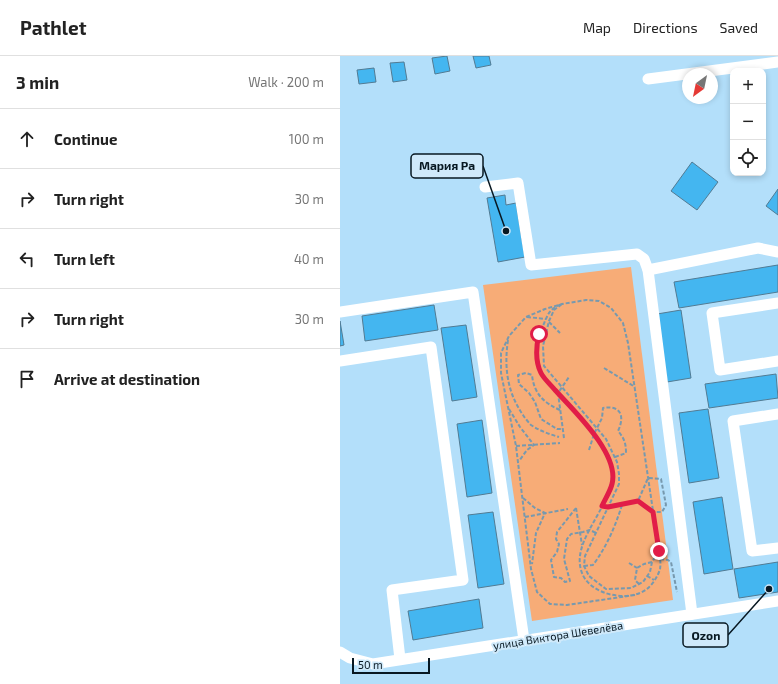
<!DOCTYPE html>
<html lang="en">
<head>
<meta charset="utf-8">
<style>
  body { margin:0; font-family:"Exo 2",sans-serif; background:#f2f2f2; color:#222 }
  .controls { position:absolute; right:12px; top:12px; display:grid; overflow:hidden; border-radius:8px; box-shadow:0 2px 6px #0003 }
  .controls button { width:36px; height:36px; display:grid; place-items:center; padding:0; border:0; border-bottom:1px solid #e0e0e0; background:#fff; color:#222; font:20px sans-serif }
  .compass { position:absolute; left:342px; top:12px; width:36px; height:36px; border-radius:50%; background:#fff; box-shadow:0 2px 6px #0003; rotate:213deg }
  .scale { position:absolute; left:12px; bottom:10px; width:78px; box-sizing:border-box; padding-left:4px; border:2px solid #081822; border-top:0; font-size:11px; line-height:14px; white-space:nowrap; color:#081822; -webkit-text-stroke:3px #cfe9fa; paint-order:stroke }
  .stop { position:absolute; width:12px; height:12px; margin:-9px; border:3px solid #e11d48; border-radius:50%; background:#fff }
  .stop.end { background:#e11d48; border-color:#fff; box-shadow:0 1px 4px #0008 }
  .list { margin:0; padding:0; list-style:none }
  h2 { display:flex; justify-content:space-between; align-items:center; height:52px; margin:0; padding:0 16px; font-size:17px }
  h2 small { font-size:13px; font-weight:400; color:#767676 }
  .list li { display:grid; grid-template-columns:26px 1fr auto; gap:12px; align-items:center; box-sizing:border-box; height:60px; padding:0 16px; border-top:1px solid #e0e0e0 }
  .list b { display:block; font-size:15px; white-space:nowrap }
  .list em { font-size:13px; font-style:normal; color:#767676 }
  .icon { flex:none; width:22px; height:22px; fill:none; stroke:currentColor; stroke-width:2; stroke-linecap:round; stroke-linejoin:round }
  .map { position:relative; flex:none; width:438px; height:628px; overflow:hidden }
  header { display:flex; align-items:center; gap:24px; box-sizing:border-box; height:56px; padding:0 20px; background:#fff; border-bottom:1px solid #e0e0e0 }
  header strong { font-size:19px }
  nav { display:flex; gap:22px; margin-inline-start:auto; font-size:14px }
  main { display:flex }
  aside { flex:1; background:#fff }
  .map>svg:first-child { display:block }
</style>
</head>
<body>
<header>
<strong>Pathlet</strong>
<nav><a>Map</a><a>Directions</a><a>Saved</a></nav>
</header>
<main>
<aside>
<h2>3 min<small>Walk · 200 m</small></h2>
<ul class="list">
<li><svg class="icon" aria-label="ahead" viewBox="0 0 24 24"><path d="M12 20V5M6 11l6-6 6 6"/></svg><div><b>Continue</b></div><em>100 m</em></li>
<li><svg class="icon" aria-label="right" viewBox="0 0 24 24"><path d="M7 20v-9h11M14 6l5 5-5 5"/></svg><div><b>Turn right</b></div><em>30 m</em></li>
<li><svg class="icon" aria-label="left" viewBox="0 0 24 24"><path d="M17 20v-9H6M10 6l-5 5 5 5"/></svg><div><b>Turn left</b></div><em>40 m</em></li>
<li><svg class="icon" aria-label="right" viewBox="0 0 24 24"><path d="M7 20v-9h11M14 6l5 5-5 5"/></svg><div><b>Turn right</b></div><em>30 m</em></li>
<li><svg class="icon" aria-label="arrive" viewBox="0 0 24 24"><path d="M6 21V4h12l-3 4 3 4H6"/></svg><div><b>Arrive at destination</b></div></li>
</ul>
</aside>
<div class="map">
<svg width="438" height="628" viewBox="0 0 438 628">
  <rect width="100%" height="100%" fill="#b3dffa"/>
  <path fill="#f7ac77" d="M 291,211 L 333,544 L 192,565 L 143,229 Z"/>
  <g fill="#44b6f0" stroke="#527b93">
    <path d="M 107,0 L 110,15 L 95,18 L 92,2 Z"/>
    <path d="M 133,0 L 149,0 L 151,9 L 136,12 Z"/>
    <path d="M 64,6 L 67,24 L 53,26 L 50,7 Z"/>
    <path d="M 34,12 L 36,26 L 19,28 L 17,14 Z"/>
    <path d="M 352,106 L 378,126 L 357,154 L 331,135 Z"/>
    <path d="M 438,133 L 438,159 L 426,150 Z"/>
    <path d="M 165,139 L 166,149 L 176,147 L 185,201 L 158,206 L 147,142 Z"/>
    <path d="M 438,209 L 438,236 L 339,252 L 334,226 Z"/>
    <path d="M 94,249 L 98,274 L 25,285 L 22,260 Z"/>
    <path d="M 341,254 L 351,322 L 327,326 L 317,258 Z"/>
    <path d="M 0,265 L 4,289 L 0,290 Z"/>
    <path d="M 126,269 L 137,341 L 112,345 L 101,272 Z"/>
    <path d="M 436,318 L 438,342 L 369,352 L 365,328 Z"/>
    <path d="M 368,353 L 379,422 L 349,427 L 339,357 Z"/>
    <path d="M 142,364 L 152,437 L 127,441 L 117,368 Z"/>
    <path d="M 382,441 L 393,513 L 364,518 L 353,446 Z"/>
    <path d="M 153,456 L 164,528 L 138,532 L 128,459 Z"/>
    <path d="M 438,506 L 438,536 L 399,542 L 394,513 Z"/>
    <path d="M 139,543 L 143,572 L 73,584 L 68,555 Z"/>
  </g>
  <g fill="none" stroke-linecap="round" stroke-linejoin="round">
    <g stroke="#7799ae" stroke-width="2" stroke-dasharray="4 2" stroke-linecap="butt">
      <path d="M 187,261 L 206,263"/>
      <path d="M 209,266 L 220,277"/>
      <path d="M 168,284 C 164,311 167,336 183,359 C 185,362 188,366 191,369 C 200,375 209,378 219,381"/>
      <path d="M 264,312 L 295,331"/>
      <path d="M 169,353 L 180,371 L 194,389 L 187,394 L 179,405"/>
      <path d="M 220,354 C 204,347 194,338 192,319 L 186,317 L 178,319 L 179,328 L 189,337 L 195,346 L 201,363 L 217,373 L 223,373"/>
      <path d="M 224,382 L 218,337 L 229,321"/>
      <path d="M 176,390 L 220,387"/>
      <path d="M 249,394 L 254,378 L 262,362 L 263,352 C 281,349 285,360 278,375 C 284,382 286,387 286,397 L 275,401"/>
      <path d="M 183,442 L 195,452 L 205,457 L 196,477 L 192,508"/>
      <path d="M 261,450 L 268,451 L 298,445 L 313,456 L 322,456 L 326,449 L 321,423 L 308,422 L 298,445"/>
      <path d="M 236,452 L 217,476 L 216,483 L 219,488 L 217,496 L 211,504 L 214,521 L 221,522 L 225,526 L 230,525 L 224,503 L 227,483 L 231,478 L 243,476 L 250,474 L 256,477"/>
      <path d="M 236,452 L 242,489"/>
      <path d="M 185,461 L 228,453"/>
      <path d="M 320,503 L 328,504 L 331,506 L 337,536"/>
      <path d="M 289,507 L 297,512"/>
      <path d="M 244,510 L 253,509 C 267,490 275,471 282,449"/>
      <path d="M 307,520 L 314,524"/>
      <path d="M 299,528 L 295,524 L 297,512 L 304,508 L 312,506"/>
      <path d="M 295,539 L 227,549 L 210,548 L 197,536 L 191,513 L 176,390 L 161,317 L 161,297 L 169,280 L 186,261 L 205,253 L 222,248 L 246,244 L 259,245 L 271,252 L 283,267 L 288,287 L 319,495 C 320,501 321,508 320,513 C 318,520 313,528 307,533 C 289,547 250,539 242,517 C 228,481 283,444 270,407 C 261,379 235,356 216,335 C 212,329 206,324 202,319 C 193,305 196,286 202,272 C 208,259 208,253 222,248 L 214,254 L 209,265 L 203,290 L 204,310 L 266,383 L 277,406 L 279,418 L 279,428 L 245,500 L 244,510 L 249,520 L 266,533 L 291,532 L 303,526 L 310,516 L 312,506 L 319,495"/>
    </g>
    <g stroke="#fff" stroke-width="11">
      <path d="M 308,23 L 438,6"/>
      <path d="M 145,131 L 178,127 L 191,209 L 297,198 L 304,203 L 308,214 L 352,558"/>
      <path d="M 308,214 L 418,192 L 438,196"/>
      <path d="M 438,247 L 372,257 L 380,314 L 438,305"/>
      <path d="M 0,256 L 133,236 L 184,584"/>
      <path d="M 0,305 L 91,291 L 123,524 L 52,534 L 60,603"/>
      <path d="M 438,358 L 393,365 L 412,495 L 438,492"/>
      <path d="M 0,596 L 10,602 L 33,608 L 438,545"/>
    </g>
  </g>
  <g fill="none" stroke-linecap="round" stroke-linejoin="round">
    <path stroke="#e11d48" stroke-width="5" d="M 199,278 C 196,291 195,305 201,317 C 204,323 211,329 215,334 C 234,355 280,398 272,428 C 270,436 265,443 262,450 L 268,451 L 298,445 L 313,456 L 319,495"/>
  </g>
  <g text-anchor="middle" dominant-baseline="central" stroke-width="4" stroke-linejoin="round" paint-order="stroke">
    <g font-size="11" fill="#081822" stroke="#cfe9fa">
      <text transform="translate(218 579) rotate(-9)">улица Виктора Шевелёва</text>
    </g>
  </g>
  <path fill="none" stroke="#081822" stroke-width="1.5" d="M166 175L143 110M429 533L388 579"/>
  <g fill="#081822" stroke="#cfe9fa" stroke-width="1.5">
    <circle cx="166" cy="175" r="4"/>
    <circle cx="429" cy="533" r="4"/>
  </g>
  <g fill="#cfe9fa" stroke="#081822" stroke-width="1.5">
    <rect x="71" y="98" width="72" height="24" rx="4"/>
    <rect x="343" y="567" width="45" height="24" rx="4"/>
  </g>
  <g font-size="12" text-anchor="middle" font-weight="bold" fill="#081822">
    <text x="107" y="114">Мария Ра</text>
    <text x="366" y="584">Ozon</text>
  </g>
</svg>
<div class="controls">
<button>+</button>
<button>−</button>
<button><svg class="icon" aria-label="locate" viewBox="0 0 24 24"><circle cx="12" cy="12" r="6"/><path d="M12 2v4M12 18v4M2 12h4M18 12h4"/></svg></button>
</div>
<svg class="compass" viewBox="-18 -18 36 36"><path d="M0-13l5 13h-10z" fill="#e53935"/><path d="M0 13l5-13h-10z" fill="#767676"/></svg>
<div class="scale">50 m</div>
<div class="stop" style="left:199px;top:278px"></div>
<div class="stop end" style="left:319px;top:495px"></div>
</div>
</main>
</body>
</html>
